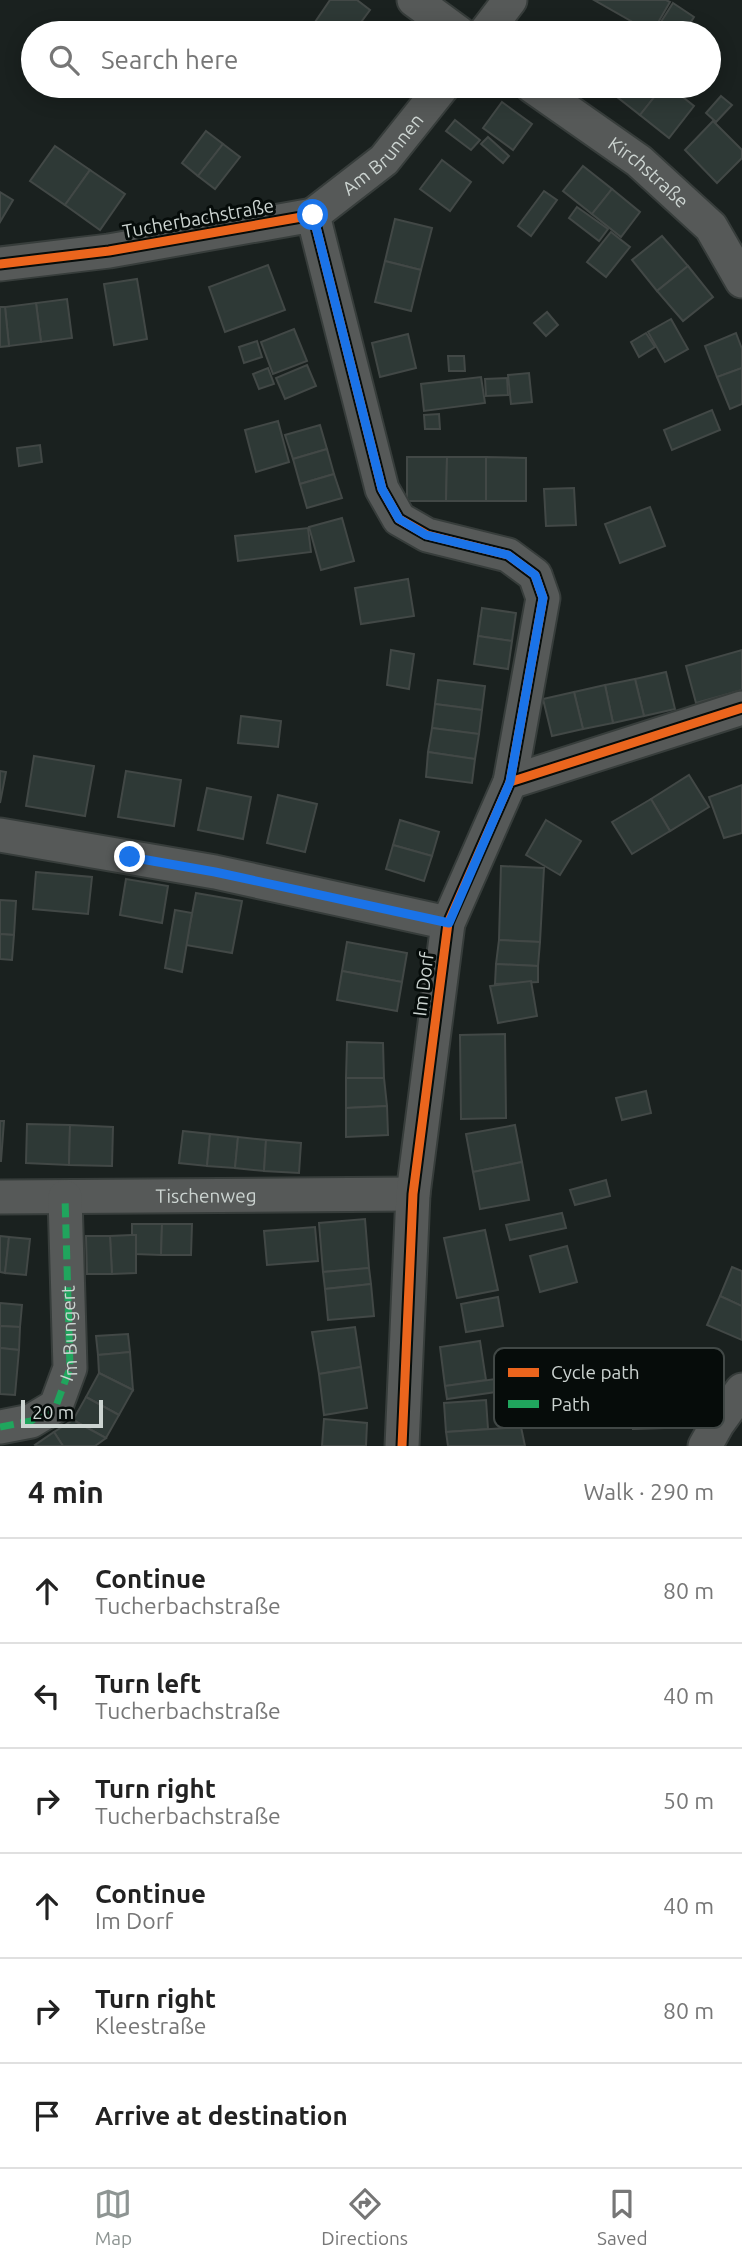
<!DOCTYPE html>
<html lang="en">
<head>
<meta charset="utf-8">
<style>
  body { margin:0; font-family:Ubuntu,sans-serif; background:#f6f6f6; color:#222 }
  .scale { position:absolute; left:21px; bottom:18px; width:82px; box-sizing:border-box; padding-left:7px; border:4px solid #ccd4d1; border-top:0; font-size:19px; line-height:24px; white-space:nowrap; color:#ccd4d1; -webkit-text-stroke:5px #060c0a; paint-order:stroke }
  .stop { position:absolute; width:21px; height:21px; margin:-16px; border:5px solid #1a73e8; border-radius:50%; background:#fff }
  .stop.end { background:#1a73e8; border-color:#fff; box-shadow:0 2px 7px #0008 }
  .list { margin:0; padding:0; list-style:none }
  h2 { display:flex; justify-content:space-between; align-items:center; height:91px; margin:0; padding:0 28px; font-size:30px }
  h2 small { font-size:23px; font-weight:400; color:#767676 }
  .list li { display:grid; grid-template-columns:46px 1fr auto; gap:21px; align-items:center; box-sizing:border-box; height:105px; padding:0 28px; border-top:2px solid #e0e0e0 }
  .list b { display:block; font-size:26px; white-space:nowrap }
  .list p { margin:0; font-size:23px; white-space:nowrap; color:#767676 }
  .list em { font-size:23px; font-style:normal; color:#767676 }
  .icon { flex:none; width:38px; height:38px; fill:none; stroke:currentColor; stroke-width:2; stroke-linecap:round; stroke-linejoin:round }
  .map { position:relative; flex:none; width:742px; height:1446px; overflow:hidden }
  .search { position:absolute; background:#fff; box-shadow:0 4px 18px #0003; left:21px; right:21px; top:21px; height:77px; display:flex; align-items:center; gap:18px; box-sizing:border-box; padding:0 24px; border-radius:38px; color:#767676; font-size:26px }
  .sheet { height:721px; background:#fff }
  nav { display:flex; justify-content:space-around; align-items:center; box-sizing:border-box; height:98px; border-top:2px solid #e0e0e0; background:#fff; font-size:19px; color:#767676 }
  nav a { display:grid; justify-items:center; gap:4px }
  nav .on { color:#8e9593 }
  .map>svg:first-child { display:block }
</style>
</head>
<body>
<div class="map">
<svg width="742" height="1446" viewBox="0 0 742 1446">
  <rect width="100%" height="100%" fill="#1a211f"/>
  <g fill="#2e3936" stroke="#424846" stroke-width="2">
    <path d="M 330,0 L 357,0 L 370,10 L 353,33 L 319,33 L 311,28 Z"/>
    <path d="M 594,0 L 666,0 L 670,2 L 652,33 Z"/>
    <path d="M 673,3 L 694,17 L 684,33 L 671,33 L 659,25 Z"/>
    <path d="M 603,86 L 663,86 L 640,115 Z"/>
    <path d="M 663,86 L 669,86 L 694,106 L 669,138 L 640,115 Z"/>
    <path d="M 721,96 L 732,105 L 716,122 L 706,113 Z"/>
    <path d="M 502,102 L 532,124 L 513,150 L 483,128 Z"/>
    <path d="M 455,120 L 480,140 L 471,150 L 446,131 Z"/>
    <path d="M 713,121 L 742,150 L 742,158 L 717,183 L 685,150 Z"/>
    <path d="M 206,131 L 223,144 L 198,176 L 182,163 Z"/>
    <path d="M 488,137 L 509,156 L 503,163 L 481,144 Z"/>
    <path d="M 223,144 L 240,157 L 215,189 L 198,176 Z"/>
    <path d="M 55,146 L 90,170 L 65,205 L 30,181 Z"/>
    <path d="M 442,160 L 471,182 L 450,211 L 420,189 Z"/>
    <path d="M 583,166 L 612,189 L 592,214 L 563,191 Z"/>
    <path d="M 90,170 L 125,194 L 100,230 L 65,205 Z"/>
    <path d="M 612,189 L 640,212 L 621,237 L 592,214 Z"/>
    <path d="M 544,191 L 557,200 L 531,236 L 518,226 Z"/>
    <path d="M 0,192 L 13,200 L 0,222 Z"/>
    <path d="M 577,207 L 608,229 L 599,241 L 569,218 Z"/>
    <path d="M 395,219 L 432,228 L 421,270 L 385,261 Z"/>
    <path d="M 611,232 L 630,247 L 606,277 L 587,262 Z"/>
    <path d="M 662,236 L 688,266 L 657,291 L 632,260 Z"/>
    <path d="M 385,261 L 421,270 L 411,311 L 375,302 Z"/>
    <path d="M 268,265 L 285,310 L 225,332 L 209,287 Z"/>
    <path d="M 688,266 L 713,297 L 683,321 L 657,291 Z"/>
    <path d="M 137,279 L 147,339 L 114,345 L 104,284 Z"/>
    <path d="M 67,299 L 72,338 L 41,342 L 36,303 Z"/>
    <path d="M 36,303 L 41,342 L 9,346 L 5,307 Z"/>
    <path d="M 0,307 L 5,307 L 9,346 L 0,347 Z"/>
    <path d="M 547,312 L 558,325 L 546,336 L 534,323 Z"/>
    <path d="M 671,319 L 688,349 L 665,362 L 648,332 Z"/>
    <path d="M 294,329 L 307,361 L 273,374 L 261,342 Z"/>
    <path d="M 646,333 L 655,347 L 639,357 L 631,342 Z"/>
    <path d="M 736,333 L 742,349 L 742,368 L 717,377 L 705,346 Z"/>
    <path d="M 408,334 L 416,368 L 380,377 L 372,343 Z"/>
    <path d="M 257,341 L 262,357 L 244,363 L 239,347 Z"/>
    <path d="M 448,356 L 464,356 L 465,371 L 449,371 Z"/>
    <path d="M 307,365 L 316,386 L 285,399 L 276,378 Z"/>
    <path d="M 268,368 L 274,384 L 259,389 L 253,374 Z"/>
    <path d="M 742,368 L 742,404 L 730,409 L 717,377 Z"/>
    <path d="M 529,373 L 532,402 L 511,404 L 508,375 Z"/>
    <path d="M 481,377 L 485,403 L 424,411 L 421,384 Z"/>
    <path d="M 507,378 L 508,395 L 486,396 L 485,379 Z"/>
    <path d="M 712,410 L 720,430 L 672,450 L 664,430 Z"/>
    <path d="M 439,414 L 440,429 L 425,429 L 424,415 Z"/>
    <path d="M 278,421 L 289,462 L 256,472 L 245,430 Z"/>
    <path d="M 320,425 L 327,449 L 293,459 L 285,435 Z"/>
    <path d="M 40,445 L 42,462 L 19,466 L 17,448 Z"/>
    <path d="M 327,449 L 334,474 L 300,484 L 293,459 Z"/>
    <path d="M 407,457 L 447,457 L 446,501 L 407,501 Z"/>
    <path d="M 447,457 L 486,457 L 486,501 L 446,501 Z"/>
    <path d="M 486,457 L 526,458 L 526,501 L 486,501 Z"/>
    <path d="M 334,474 L 342,498 L 307,508 L 300,484 Z"/>
    <path d="M 574,488 L 576,525 L 546,526 L 544,489 Z"/>
    <path d="M 650,507 L 665,546 L 620,563 L 605,524 Z"/>
    <path d="M 342,518 L 354,561 L 321,570 L 309,527 Z"/>
    <path d="M 308,528 L 311,552 L 238,561 L 235,536 Z"/>
    <path d="M 408,579 L 414,616 L 361,624 L 355,588 Z"/>
    <path d="M 482,608 L 516,613 L 512,641 L 478,636 Z"/>
    <path d="M 478,636 L 512,641 L 508,669 L 474,664 Z"/>
    <path d="M 391,650 L 414,654 L 409,689 L 387,685 Z"/>
    <path d="M 742,650 L 742,690 L 696,703 L 686,666 Z"/>
    <path d="M 666,672 L 675,709 L 644,716 L 635,679 Z"/>
    <path d="M 635,679 L 644,716 L 613,723 L 605,685 Z"/>
    <path d="M 438,680 L 485,686 L 482,710 L 435,704 Z"/>
    <path d="M 605,685 L 613,723 L 583,729 L 574,692 Z"/>
    <path d="M 574,692 L 583,729 L 552,736 L 543,699 Z"/>
    <path d="M 435,704 L 482,710 L 479,734 L 432,728 Z"/>
    <path d="M 241,716 L 281,721 L 278,747 L 238,743 Z"/>
    <path d="M 432,728 L 479,734 L 475,759 L 428,752 Z"/>
    <path d="M 428,752 L 475,759 L 472,783 L 426,777 Z"/>
    <path d="M 34,756 L 94,766 L 85,816 L 26,806 Z"/>
    <path d="M 0,771 L 6,772 L 0,803 Z"/>
    <path d="M 126,771 L 181,780 L 174,826 L 118,817 Z"/>
    <path d="M 689,775 L 709,807 L 670,831 L 651,799 Z"/>
    <path d="M 742,785 L 742,833 L 724,838 L 709,797 Z"/>
    <path d="M 207,788 L 251,797 L 243,839 L 198,830 Z"/>
    <path d="M 278,795 L 317,804 L 305,852 L 267,843 Z"/>
    <path d="M 651,799 L 670,831 L 632,854 L 612,822 Z"/>
    <path d="M 400,820 L 439,832 L 432,856 L 393,845 Z"/>
    <path d="M 546,820 L 581,841 L 560,875 L 526,855 Z"/>
    <path d="M 393,845 L 432,856 L 424,881 L 386,869 Z"/>
    <path d="M 501,866 L 544,868 L 540,942 L 499,940 Z"/>
    <path d="M 36,872 L 92,877 L 88,914 L 33,909 Z"/>
    <path d="M 126,879 L 168,886 L 162,923 L 120,915 Z"/>
    <path d="M 196,893 L 242,901 L 232,953 L 186,945 Z"/>
    <path d="M 0,900 L 16,901 L 14,935 L 0,934 Z"/>
    <path d="M 175,910 L 192,913 L 182,972 L 165,968 Z"/>
    <path d="M 0,934 L 14,935 L 12,960 L 0,959 Z"/>
    <path d="M 499,940 L 540,942 L 538,966 L 496,964 Z"/>
    <path d="M 347,942 L 407,953 L 402,982 L 342,971 Z"/>
    <path d="M 496,964 L 538,966 L 538,982 L 495,984 Z"/>
    <path d="M 342,971 L 402,982 L 397,1011 L 337,1000 Z"/>
    <path d="M 531,981 L 537,1016 L 498,1023 L 490,986 Z"/>
    <path d="M 505,1034 L 506,1118 L 461,1119 L 460,1035 Z"/>
    <path d="M 347,1042 L 383,1043 L 384,1078 L 346,1078 Z"/>
    <path d="M 346,1078 L 384,1078 L 387,1106 L 346,1108 Z"/>
    <path d="M 646,1091 L 651,1113 L 622,1120 L 616,1098 Z"/>
    <path d="M 387,1106 L 388,1135 L 346,1137 L 346,1108 Z"/>
    <path d="M 0,1121 L 4,1121 L 1,1161 L 0,1161 Z"/>
    <path d="M 27,1124 L 70,1125 L 69,1165 L 26,1163 Z"/>
    <path d="M 70,1125 L 113,1127 L 112,1166 L 69,1165 Z"/>
    <path d="M 515,1125 L 522,1162 L 473,1172 L 466,1134 Z"/>
    <path d="M 183,1131 L 210,1134 L 207,1166 L 179,1163 Z"/>
    <path d="M 210,1134 L 238,1137 L 235,1168 L 207,1166 Z"/>
    <path d="M 238,1137 L 266,1140 L 264,1171 L 235,1168 Z"/>
    <path d="M 266,1140 L 301,1143 L 299,1173 L 264,1171 Z"/>
    <path d="M 522,1162 L 529,1200 L 480,1209 L 473,1172 Z"/>
    <path d="M 606,1180 L 610,1196 L 575,1205 L 570,1190 Z"/>
    <path d="M 562,1213 L 566,1228 L 510,1240 L 506,1225 Z"/>
    <path d="M 365,1219 L 369,1268 L 323,1272 L 319,1223 Z"/>
    <path d="M 132,1224 L 162,1224 L 161,1255 L 135,1254 L 136,1235 L 132,1235 Z"/>
    <path d="M 162,1224 L 192,1224 L 191,1255 L 161,1255 Z"/>
    <path d="M 315,1227 L 318,1261 L 267,1265 L 264,1231 Z"/>
    <path d="M 485,1230 L 498,1290 L 457,1298 L 444,1238 Z"/>
    <path d="M 132,1235 L 136,1235 L 136,1273 L 112,1274 L 110,1236 Z"/>
    <path d="M 0,1236 L 9,1237 L 5,1273 L 0,1272 Z"/>
    <path d="M 86,1236 L 110,1236 L 112,1274 L 87,1274 Z"/>
    <path d="M 9,1237 L 30,1239 L 26,1275 L 5,1273 Z"/>
    <path d="M 567,1246 L 577,1282 L 540,1292 L 530,1256 Z"/>
    <path d="M 732,1267 L 742,1271 L 742,1306 L 720,1296 Z"/>
    <path d="M 369,1268 L 371,1284 L 325,1289 L 323,1272 Z"/>
    <path d="M 371,1284 L 374,1316 L 328,1320 L 325,1289 Z"/>
    <path d="M 720,1296 L 742,1306 L 742,1340 L 707,1325 Z"/>
    <path d="M 498,1297 L 503,1326 L 466,1332 L 461,1304 Z"/>
    <path d="M 0,1303 L 22,1305 L 20,1327 L 0,1326 Z"/>
    <path d="M 0,1326 L 20,1327 L 19,1350 L 0,1348 Z"/>
    <path d="M 355,1327 L 361,1367 L 319,1374 L 312,1332 Z"/>
    <path d="M 128,1334 L 130,1352 L 98,1355 L 96,1336 Z"/>
    <path d="M 480,1341 L 486,1380 L 445,1386 L 440,1347 Z"/>
    <path d="M 0,1348 L 19,1350 L 15,1395 L 0,1394 Z"/>
    <path d="M 130,1352 L 133,1390 L 99,1373 L 98,1355 Z"/>
    <path d="M 361,1367 L 367,1408 L 324,1415 L 319,1374 Z"/>
    <path d="M 99,1373 L 133,1390 L 119,1415 L 86,1397 Z"/>
    <path d="M 518,1376 L 517,1389 L 447,1399 L 445,1386 Z"/>
    <path d="M 86,1397 L 119,1415 L 106,1438 L 73,1420 Z"/>
    <path d="M 486,1400 L 488,1429 L 446,1432 L 444,1403 Z"/>
    <path d="M 696,1407 L 697,1427 L 633,1429 L 633,1409 Z"/>
    <path d="M 324,1419 L 367,1423 L 366,1446 L 322,1446 Z"/>
    <path d="M 73,1420 L 106,1438 L 95,1446 L 63,1446 L 54,1432 Z"/>
    <path d="M 521,1427 L 525,1446 L 448,1446 L 446,1432 Z"/>
    <path d="M 54,1432 L 63,1446 L 36,1446 L 35,1445 Z"/>
  </g>
  <g fill="none" stroke-linecap="round" stroke-linejoin="round">
    <g stroke="#373d3b" stroke-width="37">
      <g id="minor">
        <path d="M 414,0 L 459,33"/>
        <path d="M 485,33 L 510,0"/>
        <path id="s1" d="M 532,86 L 639,161 L 711,227 L 742,281"/>
        <path id="s2" d="M 313,215 L 384,160 L 443,86"/>
        <path d="M 0,264 L 109,251 L 313,215 L 382,489 L 399,519 L 427,535 L 508,555 L 535,575 L 543,598 L 510,782"/>
        <path d="M 0,835 L 215,872 L 448,923"/>
        <path id="s3" d="M 0,1197 L 413,1194"/>
        <path id="s4" d="M 0,1427 L 31,1421 L 56,1406 L 70,1368 L 65,1197"/>
        <path d="M 402,1446 L 413,1194 L 448,923 L 510,782 L 742,708"/>
        <path d="M 705,1446 L 718,1423 L 742,1390"/>
      </g>
    </g>
    <use href="#minor" stroke="#565958" stroke-width="33"/>
    <path stroke="#20a55d" stroke-width="7" stroke-dasharray="14 7" stroke-linecap="butt" d="M 0,1427 L 31,1421 L 56,1406 L 70,1368 L 65,1197"/>
    <g stroke="#060c0a" stroke-width="13">
      <g id="cycleway">
        <path d="M 0,264 L 109,251 L 313,215 L 382,489 L 399,519 L 427,535 L 508,555 L 535,575 L 543,598 L 510,782"/>
        <path d="M 402,1446 L 413,1194 L 448,923 L 510,782 L 742,708"/>
      </g>
    </g>
    <use href="#cycleway" stroke="#eb651d" stroke-width="9"/>
  </g>
  <g fill="none" stroke-linecap="round" stroke-linejoin="round">
    <path stroke="#1a73e8" stroke-width="9" d="M 130,857 L 215,872 L 449,923 L 510,782 L 543,598 L 535,575 L 508,555 L 426,535 L 399,519 L 382,489 L 313,215"/>
  </g>
  <g text-anchor="middle" dominant-baseline="central" stroke-width="6" stroke-linejoin="round" paint-order="stroke">
    <g font-size="19" fill="#ccd4d1" stroke="#060c0a">
      <text stroke="none"><textPath href="#s2" startOffset="93">Am Brunnen</textPath></text>
      <text stroke="none"><textPath href="#s1" startOffset="145">Kirchstraße</textPath></text>
      <text transform="translate(198 218) rotate(-10)">Tucherbachstraße</text>
      <text transform="translate(423 984) rotate(-83)">Im Dorf</text>
      <text stroke="none"><textPath href="#s3" startOffset="206">Tischenweg</textPath></text>
      <text stroke="none"><textPath href="#s4" startOffset="136">Im Bungert</textPath></text>
    </g>
  </g>
  <rect x="494" y="1348" width="230" height="80" rx="10" fill="#060c0a" stroke="#414846" stroke-width="2"/>
  <rect x="508" y="1368" width="31" height="9" fill="#eb651d"/>
  <rect x="508" y="1400" width="31" height="8" fill="#20a55d"/>
  <g font-size="19" fill="#ccd4d1">
    <text x="551" y="1379">Cycle path</text>
    <text x="551" y="1411">Path</text>
  </g>
</svg>
<div class="scale">20 m</div>
<div class="stop" style="left:313px;top:215px"></div>
<div class="stop end" style="left:130px;top:857px"></div>
<div class="search"><svg class="icon" aria-label="search" viewBox="0 0 24 24"><circle cx="10" cy="10" r="6"/><path d="M15 15l6 6"/></svg>Search here</div>
</div>
<section class="sheet">
<h2>4 min<small>Walk · 290 m</small></h2>
<ul class="list">
<li><svg class="icon" aria-label="ahead" viewBox="0 0 24 24"><path d="M12 20V5M6 11l6-6 6 6"/></svg><div><b>Continue</b><p>Tucherbachstraße</p></div><em>80 m</em></li>
<li><svg class="icon" aria-label="left" viewBox="0 0 24 24"><path d="M17 20v-9H6M10 6l-5 5 5 5"/></svg><div><b>Turn left</b><p>Tucherbachstraße</p></div><em>40 m</em></li>
<li><svg class="icon" aria-label="right" viewBox="0 0 24 24"><path d="M7 20v-9h11M14 6l5 5-5 5"/></svg><div><b>Turn right</b><p>Tucherbachstraße</p></div><em>50 m</em></li>
<li><svg class="icon" aria-label="ahead" viewBox="0 0 24 24"><path d="M12 20V5M6 11l6-6 6 6"/></svg><div><b>Continue</b><p>Im Dorf</p></div><em>40 m</em></li>
<li><svg class="icon" aria-label="right" viewBox="0 0 24 24"><path d="M7 20v-9h11M14 6l5 5-5 5"/></svg><div><b>Turn right</b><p>Kleestraße</p></div><em>80 m</em></li>
<li><svg class="icon" aria-label="arrive" viewBox="0 0 24 24"><path d="M6 21V4h12l-3 4 3 4H6"/></svg><div><b>Arrive at destination</b></div></li>
</ul>
</section>
<nav>
<a class="on"><svg class="icon" aria-label="map" viewBox="0 0 24 24"><path d="M3 6l6-2 6 2 6-2v14l-6 2-6-2-6 2zM9 4v14M15 6v14"/></svg>Map</a>
<a><svg class="icon" aria-label="directions" viewBox="0 0 24 24"><path d="M12 3l9 9-9 9-9-9zM9 14v-3h6M13 9l2 2-2 2"/></svg>Directions</a>
<a><svg class="icon" aria-label="saved" viewBox="0 0 24 24"><path d="M7 4h10v16l-5-4-5 4z"/></svg>Saved</a>
</nav>
</body>
</html>
